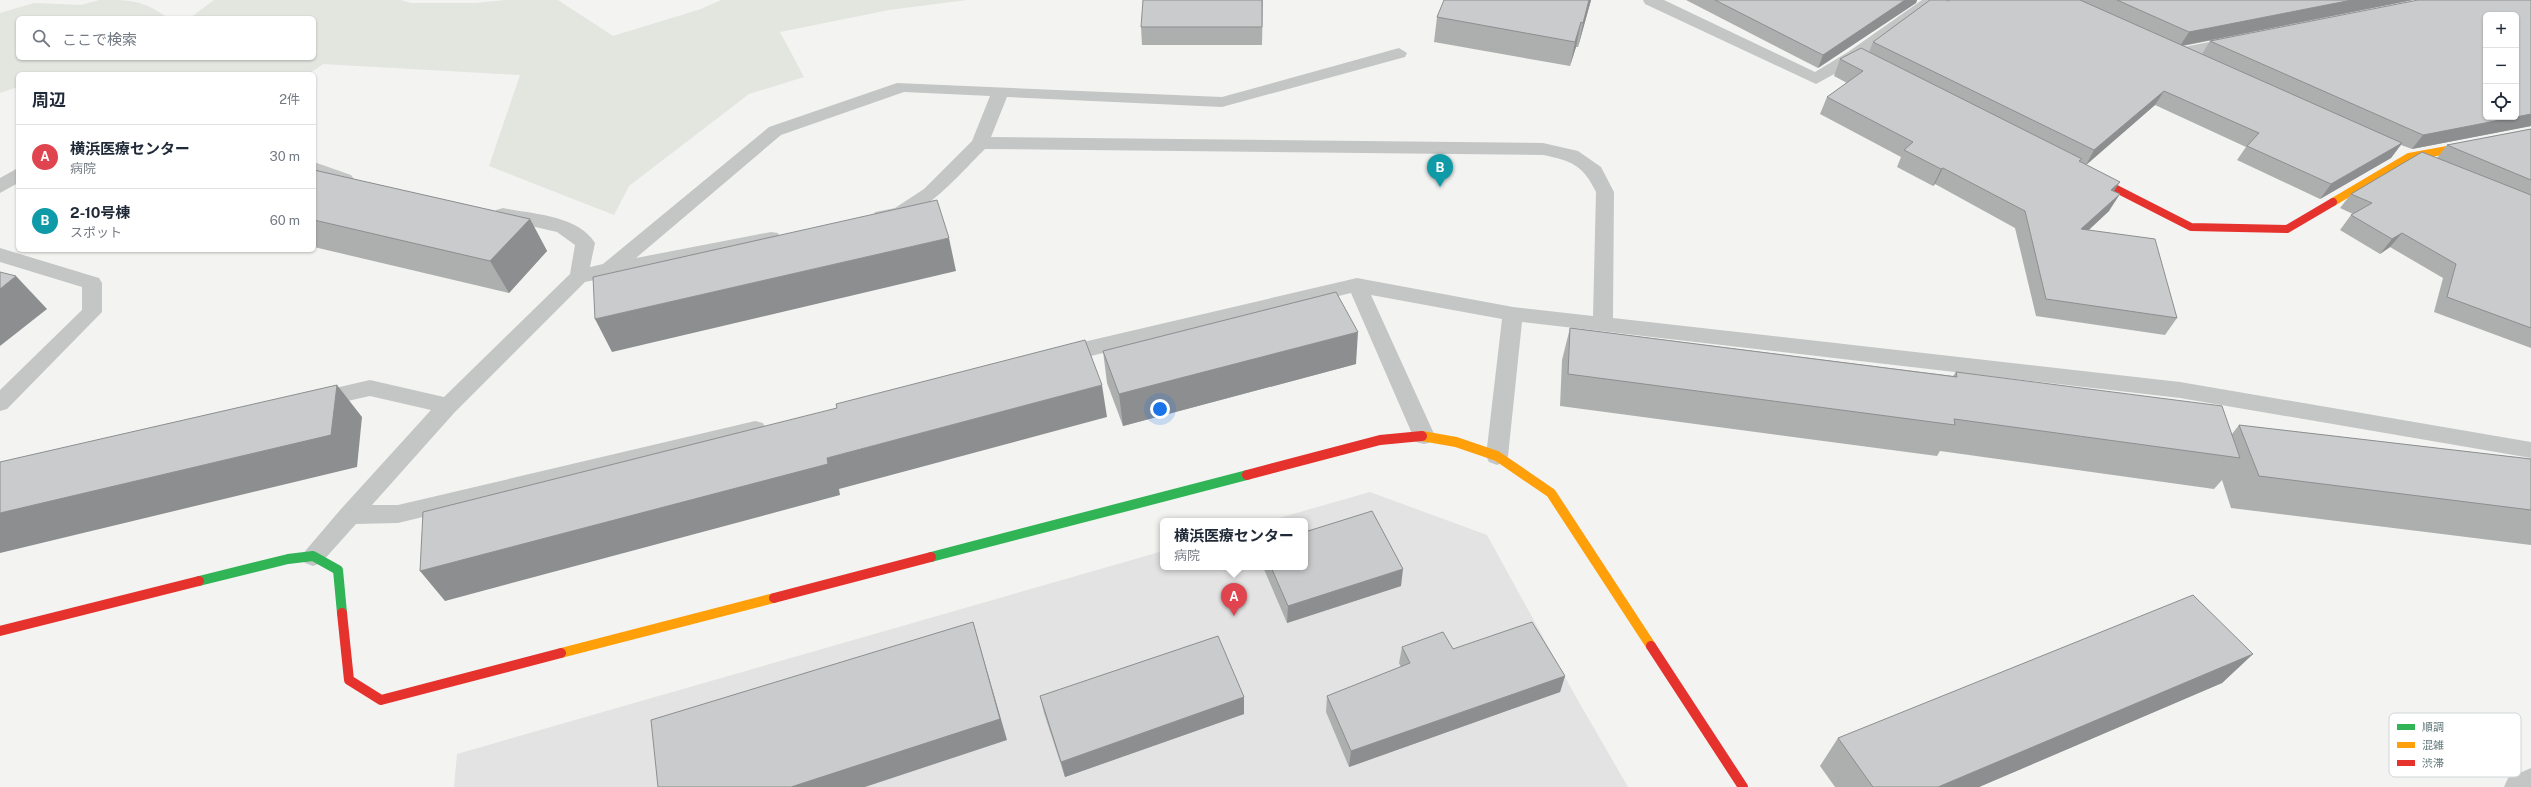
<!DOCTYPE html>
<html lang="ja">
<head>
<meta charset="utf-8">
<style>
  body { margin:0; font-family:"Public Sans","Noto Sans JP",sans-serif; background:#f2f2f3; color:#1f2937 }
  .controls { position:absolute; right:12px; top:12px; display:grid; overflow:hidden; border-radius:6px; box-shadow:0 1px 3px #0004 }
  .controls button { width:36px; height:36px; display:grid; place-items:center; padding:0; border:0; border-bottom:1px solid #e0e1e3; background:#fff; color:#1f2937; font:20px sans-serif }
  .you { position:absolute; left:1160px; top:409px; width:14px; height:14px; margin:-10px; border:3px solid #fff; border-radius:50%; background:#1a73e8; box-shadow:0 0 0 6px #1a73e833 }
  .badge { display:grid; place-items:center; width:26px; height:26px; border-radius:50%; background:#546068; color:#fff; font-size:13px; font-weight:700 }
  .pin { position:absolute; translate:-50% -33px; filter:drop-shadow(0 1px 2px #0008) }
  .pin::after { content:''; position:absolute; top:21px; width:14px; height:12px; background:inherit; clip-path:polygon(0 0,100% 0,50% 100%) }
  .popup { position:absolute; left:1160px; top:518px; width:148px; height:52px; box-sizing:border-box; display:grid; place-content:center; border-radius:6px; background:#fff; filter:drop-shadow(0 1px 3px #0005); font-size:13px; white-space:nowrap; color:#747a83 }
  .popup b { font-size:15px; color:#1f2937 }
  .popup::after { content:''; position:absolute; left:50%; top:100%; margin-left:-8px; border:8px solid transparent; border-top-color:#fff }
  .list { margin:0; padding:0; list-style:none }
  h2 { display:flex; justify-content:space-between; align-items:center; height:52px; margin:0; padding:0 16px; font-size:17px }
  h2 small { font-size:13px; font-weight:400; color:#747a83 }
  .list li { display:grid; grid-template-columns:26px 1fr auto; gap:12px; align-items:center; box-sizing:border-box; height:64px; padding:0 16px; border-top:1px solid #e0e1e3 }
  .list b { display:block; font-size:15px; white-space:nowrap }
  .list p { margin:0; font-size:13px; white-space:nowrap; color:#747a83 }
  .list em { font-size:13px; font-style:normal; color:#747a83 }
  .icon { flex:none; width:22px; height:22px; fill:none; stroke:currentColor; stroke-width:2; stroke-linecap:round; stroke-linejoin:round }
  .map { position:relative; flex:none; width:2531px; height:787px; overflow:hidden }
  .search { position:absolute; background:#fff; box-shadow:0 1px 3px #0004; left:16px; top:16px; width:300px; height:44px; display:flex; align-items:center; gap:10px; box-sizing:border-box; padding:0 14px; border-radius:6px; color:#747a83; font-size:15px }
  .panel { position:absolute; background:#fff; box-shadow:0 1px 3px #0004; left:16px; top:72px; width:300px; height:180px; border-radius:6px }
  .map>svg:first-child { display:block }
</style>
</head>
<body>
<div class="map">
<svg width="2531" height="787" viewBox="0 0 2531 787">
  <rect width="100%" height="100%" fill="#f3f3f2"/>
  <path fill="#e2e3e2" d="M 1370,492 L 1487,535 L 1576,697 L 1628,787 L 454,787 L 457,754 L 1163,551 L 1163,567 L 1305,567 L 1305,521 L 1268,521 Z"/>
  <path fill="#e3e5df" d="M 99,0 C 133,0 142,0 168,18 L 18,18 L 18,58 L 314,58 L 314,18 L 190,18 L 214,0 L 400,0 L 411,3 L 476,3 L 505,0 L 558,0 L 613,36 L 701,9 L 721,0 L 967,0 L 889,10 L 780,32 L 804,77 L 749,94 L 629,186 L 614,215 L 489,166 L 520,75 L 323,64 L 309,74 L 18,74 L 18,87 L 0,93 L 0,13 L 34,3 L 81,5 Z"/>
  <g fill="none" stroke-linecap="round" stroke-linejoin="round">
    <g fill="#c4c6c6" fill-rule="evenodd">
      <path d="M 1399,48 L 1407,53 L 1405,57 L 1222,107 L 1007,97 L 991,137 L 1543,143 L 1578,151 L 1601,167 L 1614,192 L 1613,318 L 2180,382 L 2531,442 L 2531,458 L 2180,398 L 1522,322 L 1508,456 L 1505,462 L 1497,465 L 1489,462 L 1486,456 L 1502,319 L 1371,295 L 1435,436 L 1432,442 L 1424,444 L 1416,442 L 1413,436 L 1351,293 L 1062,363 L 1055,360 L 1052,355 L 1055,350 L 1062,347 L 1357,278 L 1513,307 L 1593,316 L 1596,192 C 1583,165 1572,161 1543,155 L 985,149 C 960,173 914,231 875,220 L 873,216 L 875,212 L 895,208 L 924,189 L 972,141 L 990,96 L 904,92 L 781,135 L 636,258 L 771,232 L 778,233 L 780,238 L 778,243 L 585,282 L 455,412 L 372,505 L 398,505 L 755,421 L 763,423 L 766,429 L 763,435 L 398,523 L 356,524 L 321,563 L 313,566 L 305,563 L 301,556 L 341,509 L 431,410 L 370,396 L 316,408 L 309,406 L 305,400 L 309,394 L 370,380 L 444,397 L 570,274 L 575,245 L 557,232 L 496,218 L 494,214 L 496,210 L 503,208 C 532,214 578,215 595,243 L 590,267 L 603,264 L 769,127 L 897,83 L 1222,97 Z"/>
      <path d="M 314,162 L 351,175 L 354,179 L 351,183 L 345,185 L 316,177 Z"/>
      <path d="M 18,168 L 18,183 L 0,193 L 0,178 Z"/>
      <path d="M 0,248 L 99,278 L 102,283 L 102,312 L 7,409 L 0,411 L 0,390 L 82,310 L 82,287 L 0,262 Z"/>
      <path d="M 2531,768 L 2531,787 L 2504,787 L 2508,778 Z"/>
    </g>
    <g fill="#c4c6c6" fill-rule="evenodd">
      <path d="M 1643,0 L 1664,0 L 1815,72 L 1848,52 L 1922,0 L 1941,0 L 1860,60 L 1816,84 L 1645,4 Z"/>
      <path d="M 2235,37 L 2241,38 L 2244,42 L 2241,46 L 2179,58 L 2173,57 L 2170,53 L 2173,49 Z"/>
    </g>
    <g stroke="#30b455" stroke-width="10">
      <path d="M 931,557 L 1247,475"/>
      <path d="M 199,581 L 288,559 L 313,556 L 338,570 L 342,613"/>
    </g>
    <path stroke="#ff9f0a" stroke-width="8" d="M 2333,202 L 2409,157 L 2469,146"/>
    <g stroke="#ff9f0a" stroke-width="10">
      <path d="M 1422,436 L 1456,442 L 1497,456 L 1551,493 L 1651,646"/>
      <path d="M 561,653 L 774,598"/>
    </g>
    <path stroke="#e5322d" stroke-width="8" d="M 2089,175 L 2191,227 L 2287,229 L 2333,202"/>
    <g stroke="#e5322d" stroke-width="10">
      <path d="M 1247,475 L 1380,440 L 1422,436"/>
      <path d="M 774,598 L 931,557"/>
      <path d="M 342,613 L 349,680 L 381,700 L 561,653"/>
      <path d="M 0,631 L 199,581"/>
      <path d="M 1651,646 L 1743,787"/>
    </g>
  </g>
  <g fill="#adafaf">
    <path d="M 1263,0 L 1262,45 L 1142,45 L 1141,27 Z"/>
    <path d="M 1591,0 L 1578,47 L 1576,47 L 1570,66 L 1434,42 L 1437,17 Z"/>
    <path d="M 1686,0 L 1917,0 L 1916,3 L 1818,68 Z"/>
    <path d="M 1950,0 L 2413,0 L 2183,46 L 2202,54 L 2210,41 L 2531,0 L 2531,126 L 2412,149 L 2401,145 L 2391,158 L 2320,199 L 2237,160 L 2246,147 L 2155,105 L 2086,165 L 2114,191 L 2109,211 L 2089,230 L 2177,318 L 2165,335 L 2036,316 L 2015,228 L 1935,184 L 1933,186 L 1897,167 L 1901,157 L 1820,114 L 1827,97 L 1847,83 L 1834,76 L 1840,59 L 1869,52 L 1873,42 Z"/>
    <path d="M 2531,129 L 2531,348 L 2434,312 L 2443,278 L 2390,247 L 2380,254 L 2340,230 L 2351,215 L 2353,214 L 2340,208 L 2351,194 L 2437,158 L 2447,145 Z"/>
    <path d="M 314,170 L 530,219 L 547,251 L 509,293 L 314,247 Z"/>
    <path d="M 1570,328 L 1953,376 L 1956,372 L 2232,434 L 2239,425 L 2531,459 L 2531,545 L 2231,508 L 2222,480 L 2214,489 L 1940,451 L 1937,456 L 1560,406 L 1562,360 Z"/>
    <path d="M 1103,351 L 1356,364 L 1123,426 L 1107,383 Z"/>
    <path d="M 1263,567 L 1305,567 L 1401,586 L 1287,623 Z"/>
    <path d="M 1402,647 L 1453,649 L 1565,676 L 1560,692 L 1349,767 L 1326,712 L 1327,696 L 1401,667 L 1399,663 Z"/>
    <path d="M 2253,654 L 2222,683 L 1979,787 L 1835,787 L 1820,766 L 1838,738 Z"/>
    <path d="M 1040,696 L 1244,697 L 1244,714 L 1065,777 L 1044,713 Z"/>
  </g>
  <g fill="#8d8e8f">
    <path d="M 1589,0 L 1591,0 L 1578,47 L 1583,23 Z"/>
    <path d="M 1905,0 L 1917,0 L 1916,3 L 1818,68 L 1823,55 Z"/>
    <path d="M 2352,0 L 2413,0 L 2180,46 L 2189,32 Z"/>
    <path d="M 1581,22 L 1576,47 L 1570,66 L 1575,42 Z"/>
    <path d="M 2164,91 L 2155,105 L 2086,165 L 2094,150 Z"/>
    <path d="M 2531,114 L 2531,126 L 2412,149 L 2423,135 Z"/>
    <path d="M 2402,143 L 2391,158 L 2320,199 L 2331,184 Z"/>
    <path d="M 1943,168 L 1935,184 L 1933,186 L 1941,169 Z"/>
    <path d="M 2120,182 L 2109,199 L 2111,190 Z"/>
    <path d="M 2120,194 L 2109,211 L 2071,246 L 2081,229 Z"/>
    <path d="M 530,219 L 547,251 L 509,293 L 490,261 Z"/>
    <path d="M 2402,233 L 2390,247 L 2380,254 L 2392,239 Z"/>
    <path d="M 949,238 L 956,271 L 612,352 L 595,319 Z"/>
    <path d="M 16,276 L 47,309 L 0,346 L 0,289 Z"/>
    <path d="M 1358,332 L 1356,364 L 1123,426 L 1119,394 Z"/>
    <path d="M 337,385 L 362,417 L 357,467 L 0,553 L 0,513 Z"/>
    <path d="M 1102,385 L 1107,417 L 839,489 L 840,495 L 445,601 L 420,571 L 827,458 Z"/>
    <path d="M 1403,569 L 1401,586 L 1287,623 L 1288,606 Z"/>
    <path d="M 973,622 L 1007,740 L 865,787 L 791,787 Z"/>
    <path d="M 2253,654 L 2222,683 L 1979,787 L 1938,787 Z"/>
    <path d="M 1565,676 L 1560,692 L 1349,767 L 1351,751 Z"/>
    <path d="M 1244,697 L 1244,714 L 1065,777 L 1061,762 Z"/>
  </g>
  <g fill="#c9cbcc" stroke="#8d8e8f">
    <path d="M 1143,0 L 1262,0 L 1262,27 L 1141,27 Z"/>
    <path d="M 1444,0 L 1589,0 L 1583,23 L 1581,22 L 1575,42 L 1437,17 Z"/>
    <path d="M 1715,0 L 1905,0 L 1823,55 Z"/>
    <path d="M 1930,0 L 1946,0 L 1948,1 L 1950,0 L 2080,0 L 2402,143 L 2331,184 L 2247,146 L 2259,133 L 2164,91 L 2094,150 L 1873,42 Z"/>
    <path d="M 2117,0 L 2352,0 L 2189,32 Z"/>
    <path d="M 2418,0 L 2531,0 L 2531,114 L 2516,117 L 2516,15 L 2486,15 L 2486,117 L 2516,117 L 2423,135 L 2210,41 Z"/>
    <path d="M 1861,48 L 2082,159 L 2079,161 L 2120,182 L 2111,190 L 2120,194 L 2081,229 L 2155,239 L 2177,318 L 2046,299 L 2025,211 L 1943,168 L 1941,169 L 1904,150 L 1913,142 L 1827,97 L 1863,71 L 1840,59 Z"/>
    <path d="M 2531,129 L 2531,180 L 2447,145 Z"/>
    <path d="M 2422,152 L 2531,195 L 2531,328 L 2447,297 L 2456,264 L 2402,233 L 2392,239 L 2351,215 L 2372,203 L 2351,194 Z"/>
    <path d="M 314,170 L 530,219 L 490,261 L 314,220 Z"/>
    <path d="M 937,200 L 949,238 L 595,319 L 593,277 Z"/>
    <path d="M 0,272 L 16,276 L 0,289 Z"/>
    <path d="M 1336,292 L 1358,332 L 1119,394 L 1103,351 Z"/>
    <path d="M 1570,328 L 1957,377 L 1956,372 L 2222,406 L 2240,458 L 1954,419 L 1955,425 L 1568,374 Z"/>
    <path d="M 1085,340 L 1102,385 L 827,458 L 828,464 L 420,571 L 423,512 L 837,408 L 836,404 Z"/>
    <path d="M 337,385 L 331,435 L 0,513 L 0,462 Z"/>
    <path d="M 2239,425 L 2531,459 L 2531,510 L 2259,476 Z"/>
    <path d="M 1372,511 L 1403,569 L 1288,606 L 1271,567 L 1305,567 L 1305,532 Z"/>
    <path d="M 2193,595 L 2253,654 L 1938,787 L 1873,787 L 1838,738 Z"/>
    <path d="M 973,622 L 1000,719 L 791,787 L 658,787 L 651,720 Z"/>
    <path d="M 1532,622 L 1565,676 L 1351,751 L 1327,696 L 1410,663 L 1402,647 L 1443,632 L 1453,649 Z"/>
    <path d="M 1218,636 L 1244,697 L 1061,762 L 1040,696 Z"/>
  </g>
  <rect x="2389" y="713" width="132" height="64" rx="6" fill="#fff" stroke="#d0d6d7" stroke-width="1"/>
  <rect x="2397" y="724" width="18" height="6" fill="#30b455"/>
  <rect x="2397" y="742" width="18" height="6" fill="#ff9f0a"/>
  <rect x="2397" y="760" width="18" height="6" fill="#e5322d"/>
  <g font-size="11" fill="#61787a">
    <text x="2422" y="731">順調</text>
    <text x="2422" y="749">混雑</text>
    <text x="2422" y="767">渋滞</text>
  </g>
</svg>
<div class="controls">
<button>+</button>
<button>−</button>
<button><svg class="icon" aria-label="locate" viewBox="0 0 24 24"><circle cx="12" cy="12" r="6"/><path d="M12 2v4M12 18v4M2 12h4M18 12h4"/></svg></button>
</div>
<div class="you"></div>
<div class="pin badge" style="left:1234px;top:616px;background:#e0444e">A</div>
<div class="popup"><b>横浜医療センター</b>病院</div>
<div class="pin badge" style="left:1440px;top:187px;background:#0f9aa8">B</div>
<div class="search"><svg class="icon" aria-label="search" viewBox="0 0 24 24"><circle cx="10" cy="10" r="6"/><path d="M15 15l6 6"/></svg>ここで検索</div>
<section class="panel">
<h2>周辺<small>2件</small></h2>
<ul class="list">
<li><span class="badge" style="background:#e0444e">A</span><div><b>横浜医療センター</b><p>病院</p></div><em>30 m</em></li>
<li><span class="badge" style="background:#0f9aa8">B</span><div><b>2-10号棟</b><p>スポット</p></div><em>60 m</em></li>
</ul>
</section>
</div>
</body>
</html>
